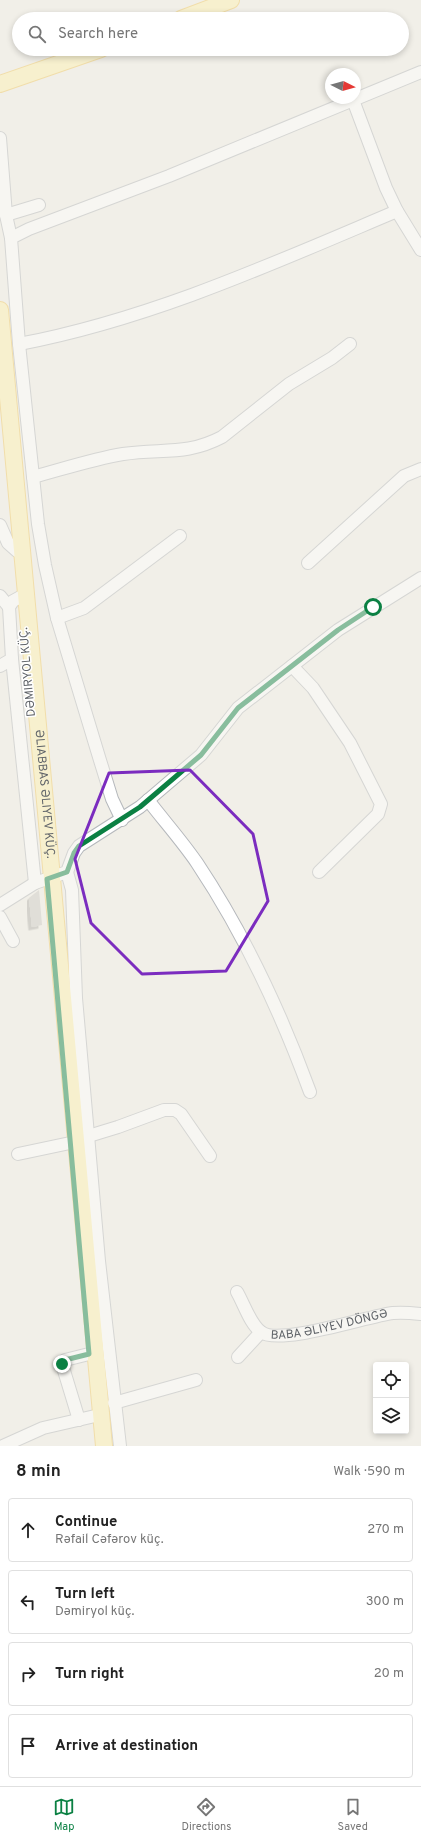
<!DOCTYPE html>
<html lang="en">
<head>
<meta charset="utf-8">
<style>
  body { margin:0; font-family:Overpass,sans-serif; background:#f6f6f6; color:#222 }
  .controls { position:absolute; right:12px; bottom:12px; display:grid; overflow:hidden; border-radius:4px; box-shadow:0 2px 6px #0003 }
  .controls button { width:36px; height:36px; display:grid; place-items:center; padding:0; border:0; border-bottom:1px solid #e0e0e0; background:#fff; color:#222; font:20px sans-serif }
  .compass { position:absolute; left:325px; top:68px; width:36px; height:36px; border-radius:50%; background:#fff; box-shadow:0 2px 6px #0003; rotate:96deg }
  .stop { position:absolute; width:12px; height:12px; margin:-9px; border:3px solid #0b8043; border-radius:50%; background:#fff }
  .stop.end { background:#0b8043; border-color:#fff; box-shadow:0 1px 4px #0008 }
  .list { margin:0; padding:0; list-style:none }
  h2 { display:flex; justify-content:space-between; align-items:center; height:52px; margin:0; padding:0 16px; font-size:17px }
  h2 small { font-size:13px; font-weight:400; color:#767676 }
  .list li { display:grid; grid-template-columns:26px 1fr auto; gap:12px; align-items:center; box-sizing:border-box; height:64px; margin:0 8px 8px; padding:0 8px; border:1px solid #e0e0e0; border-radius:4px }
  .list b { display:block; font-size:15px; white-space:nowrap }
  .list p { margin:0; font-size:13px; white-space:nowrap; color:#767676 }
  .list em { font-size:13px; font-style:normal; color:#767676 }
  .icon { flex:none; width:22px; height:22px; fill:none; stroke:currentColor; stroke-width:2; stroke-linecap:round; stroke-linejoin:round }
  .map { position:relative; flex:none; width:421px; height:1446px; overflow:hidden }
  .search { position:absolute; background:#fff; box-shadow:0 2px 6px #0003; left:12px; right:12px; top:12px; height:44px; display:flex; align-items:center; gap:10px; box-sizing:border-box; padding:0 14px; border-radius:22px; color:#767676; font-size:15px }
  .sheet { height:340px; background:#fff }
  nav { display:flex; justify-content:space-around; align-items:center; box-sizing:border-box; height:56px; border-top:1px solid #e0e0e0; background:#fff; font-size:11px; color:#767676 }
  nav a { display:grid; justify-items:center; gap:2px }
  nav .on { color:#0b8043 }
  .map>svg:first-child { display:block }
</style>
</head>
<body>
<div class="map">
<svg width="421" height="1446" viewBox="0 0 421 1446">
  <defs>
    <filter id="shadow"><feDropShadow dx="-3.5" dy="3.5" stdDeviation="0" flood-color="#0004"/></filter>
  </defs>
  <rect width="100%" height="100%" fill="#f1efe8"/>
  <path fill="#cccac5" filter="url(#shadow)" d="M 39,890 L 42,925 L 32,927 L 29,898 Z"/>
  <g fill="none" stroke-linecap="round" stroke-linejoin="round">
    <g stroke="#b5b8bc" stroke-width="14">
      <g id="minor">
        <path d="M 353,100 L 386,188 L 397,211 L 421,250"/>
        <path d="M 0,138 L 6,215 L 11,238"/>
        <path d="M 6,215 L 39,205"/>
        <path d="M 19,344 C 151,319 274,263 397,211"/>
        <path d="M 33,477 C 63,469 93,459 123,454 C 161,448 186,456 222,437 L 289,384 L 332,358 L 350,344"/>
        <path d="M 0,525 L 8,543 L 17,551"/>
        <path d="M 308,563 L 404,476 L 421,469"/>
        <path d="M 0,596 L 9,607"/>
        <path d="M 57,618 L 84,608 L 180,536"/>
        <path d="M 12,659 L 35,883"/>
        <path d="M 0,666 L 12,659 L 9,607 L 13,601 L 22,596"/>
        <path d="M 292,666 L 313,688 L 350,743 L 381,804 L 378,814 L 319,872"/>
        <path d="M 148,800 C 164,821 182,841 197,863 C 243,932 281,1013 310,1092"/>
        <path d="M 122,820 L 112,799 L 99,757 L 57,618 L 45,565 L 38,524 L 19,344 L 11,238 L 29,229 L 169,176 L 421,72"/>
        <path d="M 67,872 L 72,890 L 76,998 L 99,1261 L 120,1446"/>
        <path d="M 0,905 L 35,883 L 67,872 L 74,853 L 79,846 L 140,807 L 201,755 L 238,708 L 338,630 L 421,578"/>
        <path d="M 0,917 L 13,941"/>
        <path d="M 82,1138 L 118,1127 L 164,1110 L 175,1110 L 181,1114 L 210,1156"/>
        <path d="M 18,1154 L 70,1143"/>
        <path id="s1" d="M 237,1292 C 244,1304 250,1324 261,1332 C 279,1346 368,1316 393,1313 C 402,1312 412,1313 421,1314"/>
        <path d="M 238,1357 L 261,1332"/>
        <path d="M 114,1403 L 196,1380"/>
        <path d="M 79,1420 L 62,1364 L 65,1360 L 89,1354"/>
        <path d="M 3,1446 L 43,1428 L 95,1416"/>
      </g>
    </g>
    <g stroke="#f2c960" stroke-width="18">
      <g id="major">
        <path d="M 181,19 L 231,0"/>
        <path d="M 0,84 L 101,49"/>
        <path id="s2" d="M 0,310 L 104,1446"/>
      </g>
    </g>
    <use href="#minor" stroke="#fff" stroke-width="12"/>
    <use href="#major" stroke="#fff2af" stroke-width="16"/>
  </g>
  <g fill="none" stroke-linecap="round" stroke-linejoin="round">
    <path stroke="#0b8043" stroke-width="5" d="M 62,1364 L 65,1360 L 89,1354 L 47,879 L 67,872 L 74,853 L 79,846 L 140,807 L 201,755 L 238,708 L 338,630 L 373,607"/>
  </g>
  <path d="M0 0H421V1446H0ZM 190,770 L 253,834 L 268,901 L 226,971 L 142,974 L 91,923 L 75,859 L 109,773 Z" fill="#f1efe8" fill-opacity=".55" fill-rule="evenodd"/>
  <path fill="none" stroke="#7b2cbf" stroke-width="3" stroke-linejoin="round" d="M 190,770 L 253,834 L 268,901 L 226,971 L 142,974 L 91,923 L 75,859 L 109,773 Z"/>
  <g text-anchor="middle" dominant-baseline="central" stroke-width="3" stroke-linejoin="round" paint-order="stroke">
    <g font-size="12" fill="#5f6368" stroke="#fff">
      <text transform="translate(28 672) rotate(-95)">DƏMIRYOL KÜÇ.</text>
      <text stroke="none"><textPath href="#s2" startOffset="486">ƏLIABBAS ƏLIYEV KÜÇ.</textPath></text>
      <text stroke="none"><textPath href="#s1" startOffset="117">BABA ƏLIYEV DÖNGƏ</textPath></text>
    </g>
  </g>
</svg>
<div class="controls">
<button><svg class="icon" aria-label="locate" viewBox="0 0 24 24"><circle cx="12" cy="12" r="6"/><path d="M12 2v4M12 18v4M2 12h4M18 12h4"/></svg></button>
<button><svg class="icon" aria-label="layers" viewBox="0 0 24 24"><path d="M12 4l9 5-9 5-9-5zM3 14l9 5 9-5"/></svg></button>
</div>
<svg class="compass" viewBox="-18 -18 36 36"><path d="M0-13l5 13h-10z" fill="#e53935"/><path d="M0 13l5-13h-10z" fill="#767676"/></svg>
<div class="stop" style="left:373px;top:607px"></div>
<div class="stop end" style="left:62px;top:1364px"></div>
<div class="search"><svg class="icon" aria-label="search" viewBox="0 0 24 24"><circle cx="10" cy="10" r="6"/><path d="M15 15l6 6"/></svg>Search here</div>
</div>
<section class="sheet">
<h2>8 min<small>Walk · 590 m</small></h2>
<ul class="list">
<li><svg class="icon" aria-label="ahead" viewBox="0 0 24 24"><path d="M12 20V5M6 11l6-6 6 6"/></svg><div><b>Continue</b><p>Rəfail Cəfərov küç.</p></div><em>270 m</em></li>
<li><svg class="icon" aria-label="left" viewBox="0 0 24 24"><path d="M17 20v-9H6M10 6l-5 5 5 5"/></svg><div><b>Turn left</b><p>Dəmiryol küç.</p></div><em>300 m</em></li>
<li><svg class="icon" aria-label="right" viewBox="0 0 24 24"><path d="M7 20v-9h11M14 6l5 5-5 5"/></svg><div><b>Turn right</b></div><em>20 m</em></li>
<li><svg class="icon" aria-label="arrive" viewBox="0 0 24 24"><path d="M6 21V4h12l-3 4 3 4H6"/></svg><div><b>Arrive at destination</b></div></li>
</ul>
</section>
<nav>
<a class="on"><svg class="icon" aria-label="map" viewBox="0 0 24 24"><path d="M3 6l6-2 6 2 6-2v14l-6 2-6-2-6 2zM9 4v14M15 6v14"/></svg>Map</a>
<a><svg class="icon" aria-label="directions" viewBox="0 0 24 24"><path d="M12 3l9 9-9 9-9-9zM9 14v-3h6M13 9l2 2-2 2"/></svg>Directions</a>
<a><svg class="icon" aria-label="saved" viewBox="0 0 24 24"><path d="M7 4h10v16l-5-4-5 4z"/></svg>Saved</a>
</nav>
</body>
</html>
